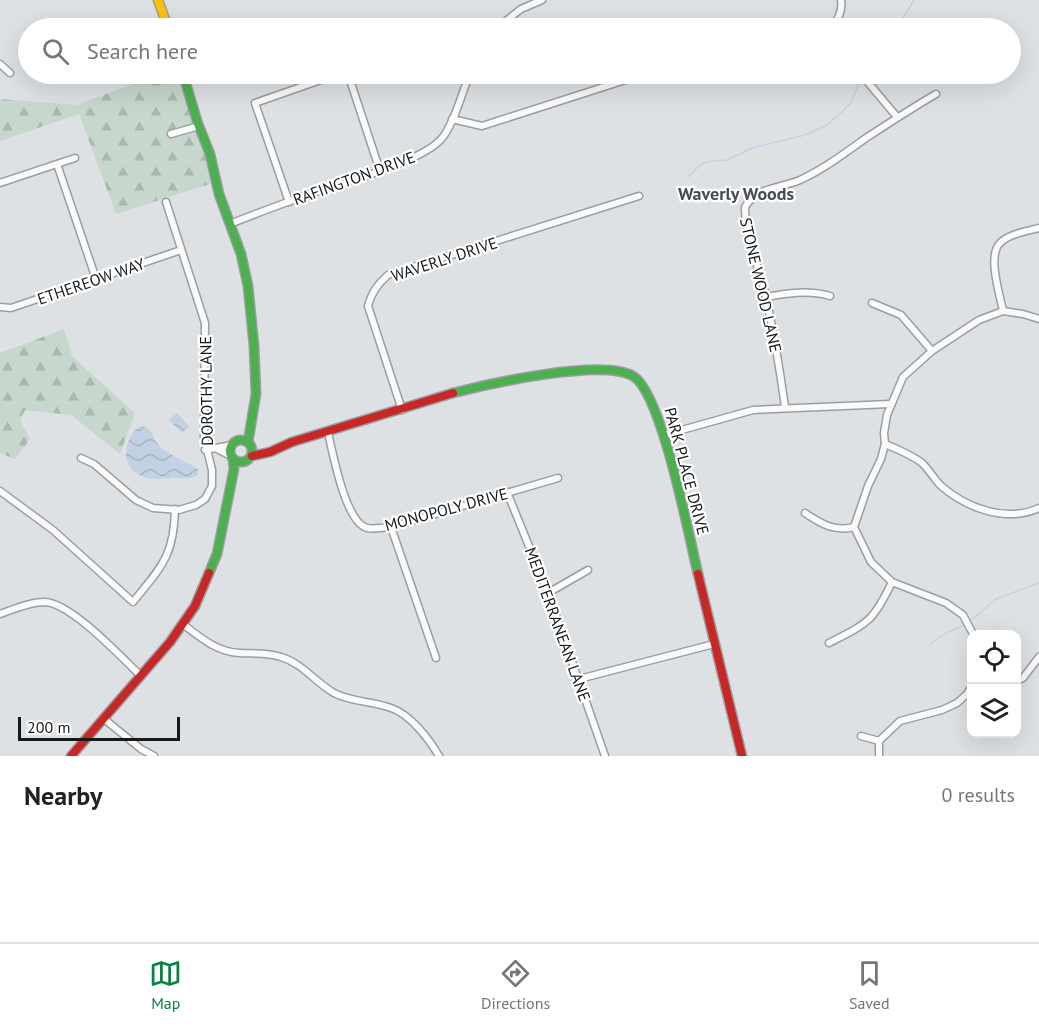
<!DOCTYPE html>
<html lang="en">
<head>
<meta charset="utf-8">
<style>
  body { margin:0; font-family:"PT Sans",sans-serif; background:#f6f6f6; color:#222 }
  .controls { position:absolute; right:18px; bottom:18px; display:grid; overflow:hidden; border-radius:12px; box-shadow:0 6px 24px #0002 }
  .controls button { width:54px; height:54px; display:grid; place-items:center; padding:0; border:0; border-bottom:2px solid #e0e0e0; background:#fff; color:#222; font:30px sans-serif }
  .scale { position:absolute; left:18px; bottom:15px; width:162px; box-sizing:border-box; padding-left:6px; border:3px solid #161719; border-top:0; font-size:16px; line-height:21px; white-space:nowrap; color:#161719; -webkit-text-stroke:4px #fff; paint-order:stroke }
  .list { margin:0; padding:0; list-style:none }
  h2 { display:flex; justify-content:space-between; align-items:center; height:78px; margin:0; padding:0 24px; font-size:26px }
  h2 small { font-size:20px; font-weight:400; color:#767676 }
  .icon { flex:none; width:33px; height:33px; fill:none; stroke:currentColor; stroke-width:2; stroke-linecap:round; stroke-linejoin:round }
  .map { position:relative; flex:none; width:1039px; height:756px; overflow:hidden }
  .search { position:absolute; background:#fff; box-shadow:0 6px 24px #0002; left:18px; right:18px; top:18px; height:66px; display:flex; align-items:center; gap:15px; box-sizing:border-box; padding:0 21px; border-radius:33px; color:#767676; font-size:22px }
  .sheet { height:186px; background:#fff }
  nav { display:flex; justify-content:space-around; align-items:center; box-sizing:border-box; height:84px; border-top:2px solid #e0e0e0; background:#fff; font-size:16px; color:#767676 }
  nav a { display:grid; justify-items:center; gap:3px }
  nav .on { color:#0b8043 }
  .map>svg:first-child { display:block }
</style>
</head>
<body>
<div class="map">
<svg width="1039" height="756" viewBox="0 0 1039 756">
  <defs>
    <pattern id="forest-firs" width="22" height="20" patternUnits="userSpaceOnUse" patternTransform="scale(1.5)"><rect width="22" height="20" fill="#c7d7cd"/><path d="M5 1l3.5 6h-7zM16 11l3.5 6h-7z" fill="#aab8af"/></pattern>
    <pattern id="water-waves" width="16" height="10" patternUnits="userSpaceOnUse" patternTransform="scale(1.5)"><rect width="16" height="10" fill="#c3d1e5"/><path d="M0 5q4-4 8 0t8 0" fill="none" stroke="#a7b3c4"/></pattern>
  </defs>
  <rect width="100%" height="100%" fill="#dee1e4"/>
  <g fill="url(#forest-firs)">
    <path d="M 161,74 L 179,74 L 208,161 L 213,183 L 116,214 L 79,114 L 0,141 L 0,99 L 76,105 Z"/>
    <path d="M 64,329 L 72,356 L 135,413 L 120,454 L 71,415 L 25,410 L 20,420 L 30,439 L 15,459 L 0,453 L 0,353 Z"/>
  </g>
  <g fill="url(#water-waves)">
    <path d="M 177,413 L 189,426 L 182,433 L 169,420 Z"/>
    <path d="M 142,425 L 152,432 C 155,452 183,459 198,469 L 198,475 C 189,481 180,477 170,478 C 163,478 155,480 147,478 C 127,472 121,456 130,438 C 133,432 136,427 142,425 Z"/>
  </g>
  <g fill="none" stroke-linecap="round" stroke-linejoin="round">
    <g stroke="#c3d1e5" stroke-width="1.5">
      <path d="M 897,28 L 914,0"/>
      <path d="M 688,177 L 699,166 L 706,162 L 727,160 L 752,148 L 805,135 L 827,125 L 851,103 L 858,85"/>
      <path d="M 969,622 L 996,599 L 1039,583"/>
      <path d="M 930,644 L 946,633 L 964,625"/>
    </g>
    <g stroke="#9b9ea0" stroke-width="9">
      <g id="street">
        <path d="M 497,28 L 521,9 L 542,0"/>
        <path d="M 831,28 C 838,20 843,11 841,0"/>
        <path d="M 0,64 L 10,73"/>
        <path d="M 348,74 L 380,171"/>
        <path d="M 861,74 L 897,117"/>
        <path d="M 452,119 L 482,126 L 644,74"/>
        <path d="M 171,134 L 199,126"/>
        <path d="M 57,164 L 96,279"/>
        <path d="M 0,183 L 75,158"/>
        <path d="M 289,202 L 255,103 L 338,74"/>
        <path d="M 230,224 C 257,213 285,203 312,193 C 343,183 425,161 443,137 C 456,119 461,94 470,74"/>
        <path d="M 766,297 C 788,293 808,290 830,296"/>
        <path d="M 872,303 L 901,315 L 932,351"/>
        <path d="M 0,307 L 11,308 L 181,250"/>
        <path d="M 1003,311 C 1000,295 987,256 1000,243 C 1009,234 1027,231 1039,228"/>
        <path d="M 785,407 C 780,371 774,334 766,297 C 759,267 745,238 745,207 C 758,186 779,189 800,180 C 824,169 845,153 866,138 C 889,123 912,108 936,94"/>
        <path d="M 402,410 L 368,306 C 372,292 377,285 388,275 L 639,196"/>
        <path d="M 328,433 C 333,453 345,522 367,528 C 374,530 384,527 391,527 L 558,478"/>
        <path d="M 664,435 L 753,410 L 890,404"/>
        <path d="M 885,444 C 897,449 912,455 922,463 C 929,470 934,478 940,485 C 966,508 1006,523 1039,508"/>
        <path d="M 217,449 L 231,456"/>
        <path d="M 205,450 L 232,445"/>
        <path d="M 81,458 L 94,464 L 136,500 L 153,508 L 179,510 L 196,505 L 205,499 L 212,486 L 212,470 L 204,437 L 205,323 L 166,202"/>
        <path d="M 0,491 L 53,530 L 133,602 C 161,567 174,557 175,509"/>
        <path d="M 507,492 L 548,593 L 605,756"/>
        <path d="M 805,513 C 821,524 835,532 854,527"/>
        <path d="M 391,527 L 436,658"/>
        <path d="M 548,593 L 588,570"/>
        <path d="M 0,614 C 14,609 30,602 45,602 C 71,603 121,657 141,676"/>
        <path d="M 184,625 C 201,638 217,652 240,653 C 254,654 267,652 281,657 C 302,663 315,682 334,693 C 351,702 372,701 391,708 C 410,714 429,739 439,756"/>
        <path d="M 973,634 L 963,615 L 946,603 L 892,582 L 871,562 L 854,527 L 868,486 L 881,459 L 885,444 L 884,433 L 887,415 L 903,377 L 932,351 L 979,320 L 1003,311 L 1023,314 L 1039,319"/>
        <path d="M 829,643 C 868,623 873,622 892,582"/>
        <path d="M 579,679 L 714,644"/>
        <path d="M 1016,681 L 1023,678 L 1039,657"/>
        <path d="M 103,718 L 141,749 L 154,756"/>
        <path d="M 861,736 L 879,741"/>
        <path d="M 879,756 L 879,741 L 900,721 L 942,710 L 957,703 L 967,694 L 972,686"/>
      </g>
    </g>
    <g stroke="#9b9ea0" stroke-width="11">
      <g id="fast">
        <path d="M 183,74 L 198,124 L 210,154 L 219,194 L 241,254 L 248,286 L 254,346 L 256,394 L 248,442"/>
        <path d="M 453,393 C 488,384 602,358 633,376 C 662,393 689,537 698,574"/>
        <circle cx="241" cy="451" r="11"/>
        <path d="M 209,573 L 217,554 L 234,469 L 233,459"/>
      </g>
    </g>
    <g stroke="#9b9ea0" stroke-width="11">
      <path id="slow" d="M 158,0 L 168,28"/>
    </g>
    <g stroke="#9b9ea0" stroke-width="11">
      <g id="jam">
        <path d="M 252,456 L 270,452 L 292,442 L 453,393"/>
        <path d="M 698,574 L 742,756"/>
        <path d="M 71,756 L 170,642 L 195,606 L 209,573"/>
      </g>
    </g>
    <use href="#street" stroke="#fafafb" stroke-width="6"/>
    <use href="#fast" stroke="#4caf50" stroke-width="8"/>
    <use href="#slow" stroke="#ffc107" stroke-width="8"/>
    <use href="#jam" stroke="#c62828" stroke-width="8"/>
  </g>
  <g text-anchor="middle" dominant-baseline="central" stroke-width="4.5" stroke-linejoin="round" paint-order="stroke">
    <g font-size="16" fill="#161719" stroke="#fff">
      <text transform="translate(354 178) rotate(-20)">RAFINGTON DRIVE</text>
      <text transform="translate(444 259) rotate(-18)">WAVERLY DRIVE</text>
      <text transform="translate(91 281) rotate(-19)">ETHEREOW WAY</text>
      <text transform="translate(761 285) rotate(77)">STONE WOOD LANE</text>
      <text transform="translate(206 391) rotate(-91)">DOROTHY LANE</text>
      <text transform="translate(687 471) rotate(75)">PARK PLACE DRIVE</text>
      <text transform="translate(446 509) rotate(-15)">MONOPOLY DRIVE</text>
      <text transform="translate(558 624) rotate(70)">MEDITERRANEAN LANE</text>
    </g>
    <g font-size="18" font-weight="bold" fill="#484c50" stroke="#fff">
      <text x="736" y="193">Waverly Woods</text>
    </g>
  </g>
</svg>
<div class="controls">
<button><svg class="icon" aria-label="locate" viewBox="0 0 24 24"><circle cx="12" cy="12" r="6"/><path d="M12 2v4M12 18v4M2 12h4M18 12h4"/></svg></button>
<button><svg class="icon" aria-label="layers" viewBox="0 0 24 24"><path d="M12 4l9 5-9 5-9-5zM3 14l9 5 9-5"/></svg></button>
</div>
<div class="scale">200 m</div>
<div class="search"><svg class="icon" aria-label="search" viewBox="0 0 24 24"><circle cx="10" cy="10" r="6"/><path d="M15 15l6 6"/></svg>Search here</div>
</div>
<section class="sheet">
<h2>Nearby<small>0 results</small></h2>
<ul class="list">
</ul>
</section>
<nav>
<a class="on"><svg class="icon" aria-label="map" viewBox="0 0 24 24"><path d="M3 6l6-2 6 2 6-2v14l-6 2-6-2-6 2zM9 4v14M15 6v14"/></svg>Map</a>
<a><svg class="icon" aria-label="directions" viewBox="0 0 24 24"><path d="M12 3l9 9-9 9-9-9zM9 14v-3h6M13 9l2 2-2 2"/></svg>Directions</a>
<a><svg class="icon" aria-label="saved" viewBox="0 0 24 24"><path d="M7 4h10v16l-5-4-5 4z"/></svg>Saved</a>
</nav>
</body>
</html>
